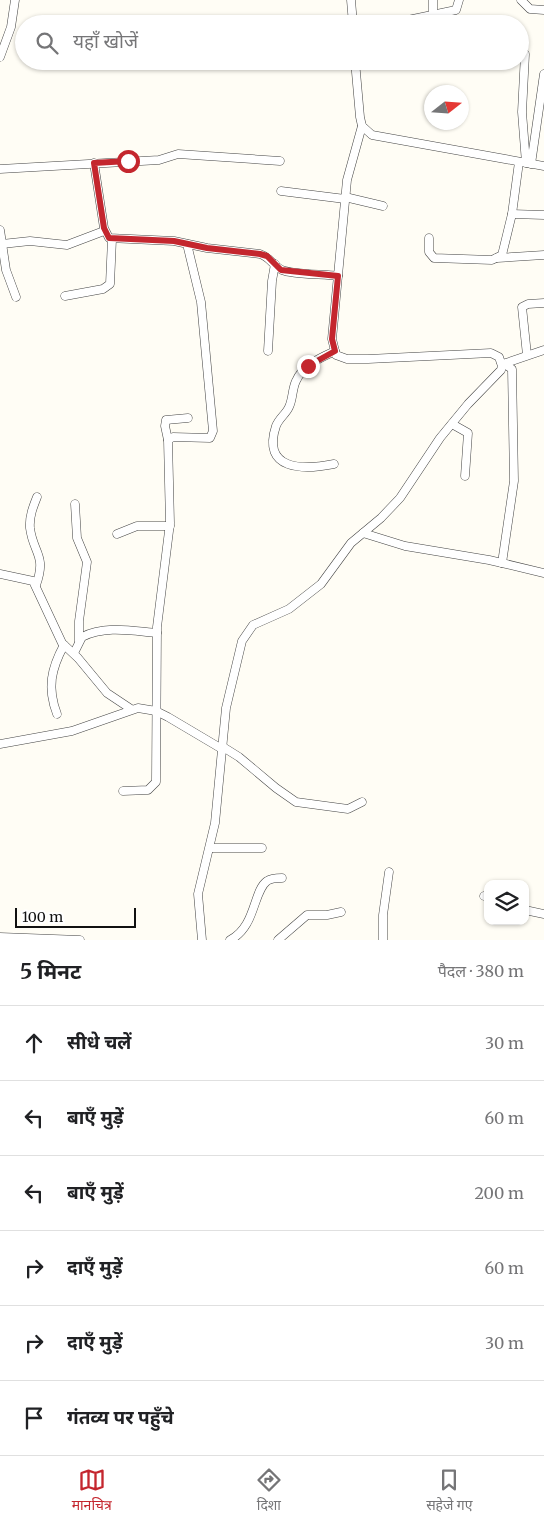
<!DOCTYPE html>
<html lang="hi">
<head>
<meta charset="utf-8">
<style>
  body { margin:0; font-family:Merriweather,"Noto Sans Devanagari",serif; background:#f2f2f2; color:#202124 }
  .controls { position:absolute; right:15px; bottom:15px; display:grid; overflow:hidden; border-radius:10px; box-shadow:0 1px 4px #0004 }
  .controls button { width:45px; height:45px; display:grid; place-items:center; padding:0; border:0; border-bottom:1px solid #e0e0e0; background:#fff; color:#202124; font:25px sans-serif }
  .compass { position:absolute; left:424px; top:85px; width:45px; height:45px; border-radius:50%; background:#fff; box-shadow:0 1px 4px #0004; rotate:73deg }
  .scale { position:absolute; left:15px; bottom:12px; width:121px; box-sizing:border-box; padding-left:5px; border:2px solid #111; border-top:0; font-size:14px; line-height:18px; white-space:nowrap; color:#111; -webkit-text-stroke:4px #fff; paint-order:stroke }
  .stop { position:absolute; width:15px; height:15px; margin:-11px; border:4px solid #c4262e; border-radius:50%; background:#fff }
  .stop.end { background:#c4262e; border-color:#fff; box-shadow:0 1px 5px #0008 }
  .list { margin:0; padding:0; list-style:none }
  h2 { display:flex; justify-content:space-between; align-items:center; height:65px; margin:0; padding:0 20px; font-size:21px }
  h2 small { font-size:16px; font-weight:400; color:#757577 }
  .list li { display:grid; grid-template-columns:32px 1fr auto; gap:15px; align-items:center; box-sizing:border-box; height:75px; padding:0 20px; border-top:1px solid #e0e0e0 }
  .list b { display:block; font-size:19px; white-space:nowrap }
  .list em { font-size:16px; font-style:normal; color:#757577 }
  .icon { flex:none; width:28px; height:28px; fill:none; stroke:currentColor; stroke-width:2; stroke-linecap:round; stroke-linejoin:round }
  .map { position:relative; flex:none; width:544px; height:940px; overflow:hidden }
  .search { position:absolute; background:#fff; box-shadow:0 1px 4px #0004; left:15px; right:15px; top:15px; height:55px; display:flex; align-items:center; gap:12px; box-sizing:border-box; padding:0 18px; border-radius:28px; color:#757577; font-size:19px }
  .sheet { height:515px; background:#fff }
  nav { display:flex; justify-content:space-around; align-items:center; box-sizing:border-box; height:70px; border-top:1px solid #e0e0e0; background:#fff; font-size:14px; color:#757577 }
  nav a { display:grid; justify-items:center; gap:2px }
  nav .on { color:#c4262e }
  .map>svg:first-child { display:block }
</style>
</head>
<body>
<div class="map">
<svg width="544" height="940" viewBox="0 0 544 940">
  <rect width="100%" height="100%" fill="#fffdf5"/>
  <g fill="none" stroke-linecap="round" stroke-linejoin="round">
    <g stroke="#444" stroke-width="9">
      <g id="minor">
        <path d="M 351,0 L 353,24"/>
        <path d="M 433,0 L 433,13"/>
        <path d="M 521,0 L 530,9 L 544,10"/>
        <path d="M 389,24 L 456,10 L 459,0"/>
        <path d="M 525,54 L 522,112 L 526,163"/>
        <path d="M 0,57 L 11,27 L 15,0"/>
        <path d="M 355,61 L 360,117 L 362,126 L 372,135 L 544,166"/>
        <path d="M 94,163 L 104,228 L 109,238 L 174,241 L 207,248 L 260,254 C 270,257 273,266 282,270 C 294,275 323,274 338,276"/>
        <path d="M 531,164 L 544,74"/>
        <path d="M 0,169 L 159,160 L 178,154 L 280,161"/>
        <path d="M 281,191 L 345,199"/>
        <path d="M 345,197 L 383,206"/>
        <path d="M 512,214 L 544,215"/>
        <path d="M 0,230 L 6,270 L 16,297"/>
        <path d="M 429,238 L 429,252 L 434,258 L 492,260 L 502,255 L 512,214 L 519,162"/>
        <path d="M 2,244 L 30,241 L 67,245 L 104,231"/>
        <path d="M 497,258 L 544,255"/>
        <path d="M 65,296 L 103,289 L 110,284 L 112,239"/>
        <path d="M 268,351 L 272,281 L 275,264"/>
        <path d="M 527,355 L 522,307 L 528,304 L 544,303"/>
        <path d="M 501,362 L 512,369 L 514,481 L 502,563"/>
        <path d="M 506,363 L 544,350"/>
        <path d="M 452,424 L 468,433 L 465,476"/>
        <path d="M 168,440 L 165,426 L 166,420 L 188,418"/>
        <path d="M 334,464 C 304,470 261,471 276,426 C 279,418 286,414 289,407 C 293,399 292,389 296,381 C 303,365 320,358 335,351"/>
        <path d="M 75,504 L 77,538 L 87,562 L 79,621 L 79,641"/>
        <path d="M 363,533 L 405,546 L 489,560 L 544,573"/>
        <path d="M 117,534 L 137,526 L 170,526"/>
        <path d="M 0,574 L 33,581 L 62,643 L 78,658 L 107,693 L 131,709"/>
        <path d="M 36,585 C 47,555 33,553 30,528 C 29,517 33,507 37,497"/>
        <path d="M 74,653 L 82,637 C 105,625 133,631 157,633"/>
        <path d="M 57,714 C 47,688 51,669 64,645"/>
        <path d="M 0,744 L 72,731 L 138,708 L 156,711 L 168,717 L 222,749"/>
        <path d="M 223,747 L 239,757 L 276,788 L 296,802 L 348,809 L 362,802"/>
        <path d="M 123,791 L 148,790 L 156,782 L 157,627 L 170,523 L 168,440 L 173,437 L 210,438 L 213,431 L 201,302 L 187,244"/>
        <path d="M 210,848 L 262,848"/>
        <path d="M 484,896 L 488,897"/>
        <path d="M 525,910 L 544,914"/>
        <path d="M 0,937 L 80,940"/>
        <path d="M 202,940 L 198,894 L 215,823 L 226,708 L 242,641 L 253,625 L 289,609 L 321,584 L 351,543 L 381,518 L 400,498 L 440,438 L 468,404 L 501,370 L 502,366 L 499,357 L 491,353 L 368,359 L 347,359 L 336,355 L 332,339 L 347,180 L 362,126"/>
        <path d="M 230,940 C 256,927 253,891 267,881 C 271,878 277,878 282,878"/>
        <path d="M 278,940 L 307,915 L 327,915 L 341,912"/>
        <path d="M 383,940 L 383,915 L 389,872"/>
      </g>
    </g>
    <use href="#minor" stroke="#fff" stroke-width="8"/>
  </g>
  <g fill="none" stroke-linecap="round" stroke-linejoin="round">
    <path stroke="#c4262e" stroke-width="6" d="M 128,161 L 94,163 L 104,228 L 109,238 L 174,241 L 207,248 L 260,254 L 267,256 L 281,270 L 338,276 L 332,339 L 335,351 L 308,366"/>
  </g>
</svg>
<div class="controls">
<button><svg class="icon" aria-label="layers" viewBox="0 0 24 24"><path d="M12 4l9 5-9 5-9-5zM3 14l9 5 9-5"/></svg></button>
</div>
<svg class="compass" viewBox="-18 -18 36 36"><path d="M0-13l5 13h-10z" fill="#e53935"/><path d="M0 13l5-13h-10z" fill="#757577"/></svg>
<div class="scale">100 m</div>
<div class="stop" style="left:128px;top:161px"></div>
<div class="stop end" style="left:308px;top:366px"></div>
<div class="search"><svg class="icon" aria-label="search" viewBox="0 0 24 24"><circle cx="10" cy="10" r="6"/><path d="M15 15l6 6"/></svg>यहाँ खोजें</div>
</div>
<section class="sheet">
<h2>5 मिनट<small>पैदल · 380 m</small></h2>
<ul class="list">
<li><svg class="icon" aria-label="ahead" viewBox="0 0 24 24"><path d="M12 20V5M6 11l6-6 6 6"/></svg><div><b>सीधे चलें</b></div><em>30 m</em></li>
<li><svg class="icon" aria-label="left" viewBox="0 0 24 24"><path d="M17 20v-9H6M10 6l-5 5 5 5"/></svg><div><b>बाएँ मुड़ें</b></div><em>60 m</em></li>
<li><svg class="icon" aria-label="left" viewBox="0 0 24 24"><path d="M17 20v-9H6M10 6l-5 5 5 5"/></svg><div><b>बाएँ मुड़ें</b></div><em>200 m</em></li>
<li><svg class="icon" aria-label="right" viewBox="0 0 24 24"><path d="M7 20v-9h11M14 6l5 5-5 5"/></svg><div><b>दाएँ मुड़ें</b></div><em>60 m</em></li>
<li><svg class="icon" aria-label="right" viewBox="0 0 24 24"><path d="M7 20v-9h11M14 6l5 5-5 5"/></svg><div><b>दाएँ मुड़ें</b></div><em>30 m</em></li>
<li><svg class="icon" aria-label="arrive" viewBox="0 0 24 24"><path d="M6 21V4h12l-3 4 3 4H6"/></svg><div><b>गंतव्य पर पहुँचे</b></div></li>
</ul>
</section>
<nav>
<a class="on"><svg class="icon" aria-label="map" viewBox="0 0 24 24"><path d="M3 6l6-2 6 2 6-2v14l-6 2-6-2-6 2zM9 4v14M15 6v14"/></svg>मानचित्र</a>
<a><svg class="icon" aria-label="directions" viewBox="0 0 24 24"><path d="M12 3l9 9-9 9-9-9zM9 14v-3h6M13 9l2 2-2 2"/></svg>दिशा</a>
<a><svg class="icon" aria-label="saved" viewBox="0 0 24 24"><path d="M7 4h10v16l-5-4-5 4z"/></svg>सहेजे गए</a>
</nav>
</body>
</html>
